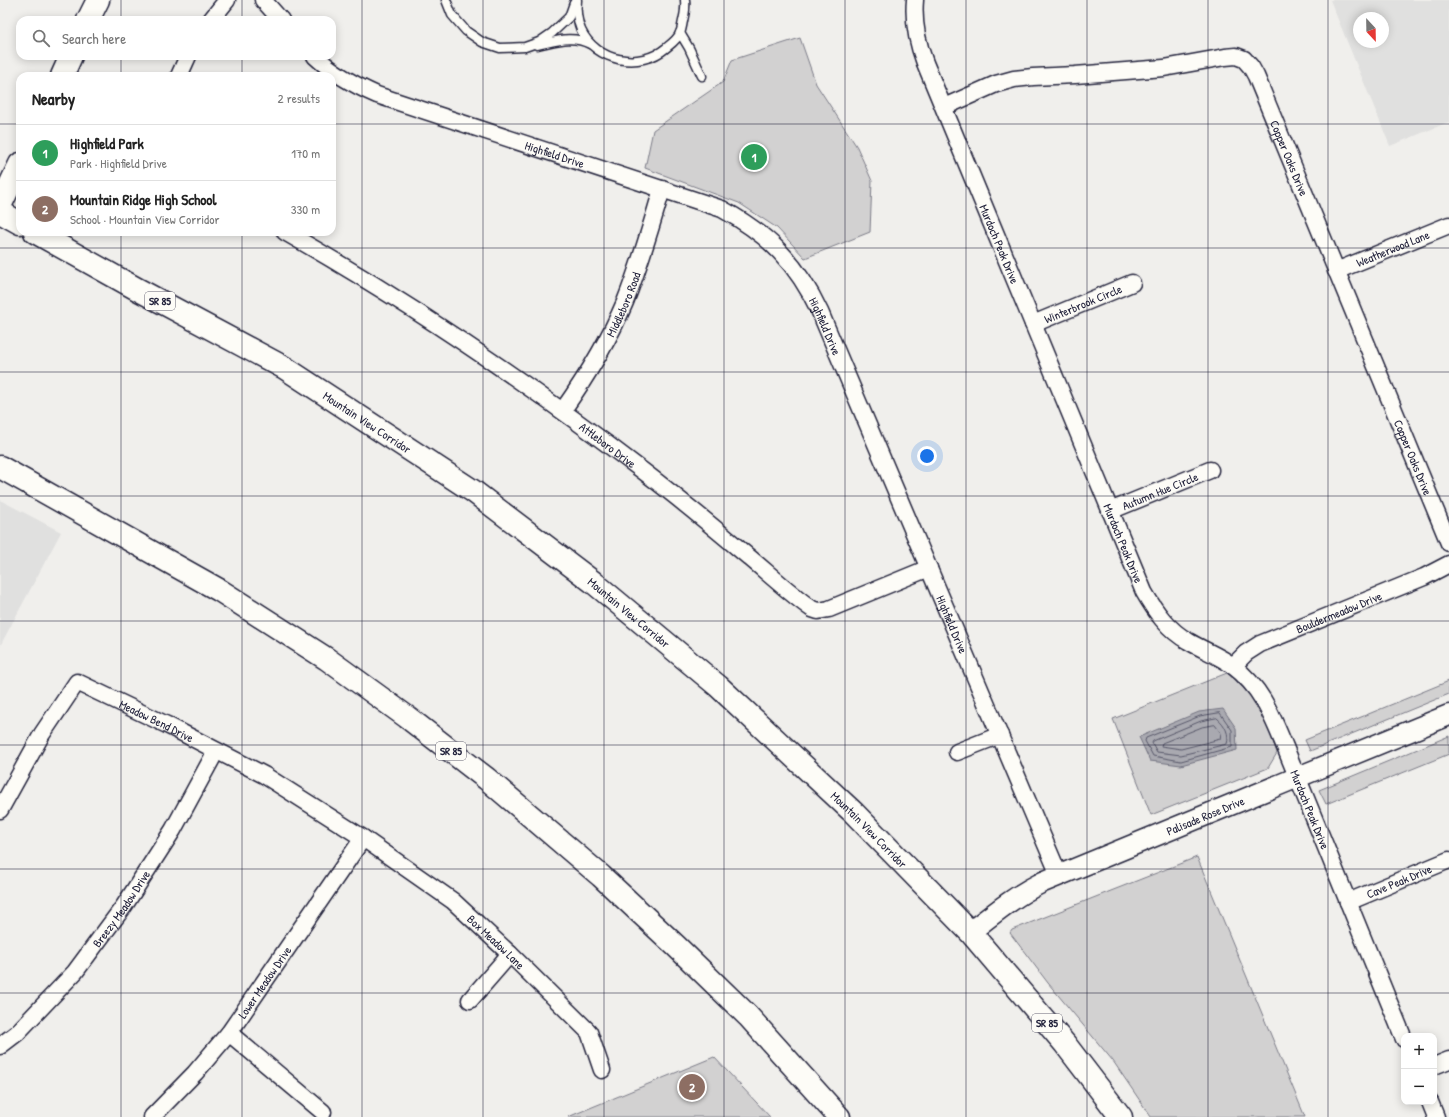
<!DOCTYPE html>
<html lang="en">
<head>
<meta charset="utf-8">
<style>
  body { margin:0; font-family:"Patrick Hand",sans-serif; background:#f2f2f2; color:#222 }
  .controls { position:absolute; right:12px; bottom:12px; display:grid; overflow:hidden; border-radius:8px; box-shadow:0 2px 10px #0003 }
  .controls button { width:36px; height:36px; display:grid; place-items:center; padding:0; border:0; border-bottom:1px solid #e0e0e0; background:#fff; color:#222; font:20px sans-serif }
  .compass { position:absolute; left:1353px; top:12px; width:36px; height:36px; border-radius:50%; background:#fff; box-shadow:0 2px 10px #0003; rotate:158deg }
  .you { position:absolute; left:927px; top:456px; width:14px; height:14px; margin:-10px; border:3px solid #fff; border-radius:50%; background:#1a73e8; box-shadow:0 0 0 6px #1a73e833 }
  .badge { display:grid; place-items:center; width:26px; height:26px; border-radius:50%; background:#0f766e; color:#fff; font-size:13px; font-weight:700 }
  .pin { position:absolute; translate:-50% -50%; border:2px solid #fff; box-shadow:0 1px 4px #0006 }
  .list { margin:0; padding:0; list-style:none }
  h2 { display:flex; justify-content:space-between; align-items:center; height:52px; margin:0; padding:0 16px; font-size:17px }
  h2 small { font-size:13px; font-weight:400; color:#767676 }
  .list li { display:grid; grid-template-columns:26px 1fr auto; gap:12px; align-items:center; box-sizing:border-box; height:56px; padding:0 16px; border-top:1px solid #e0e0e0 }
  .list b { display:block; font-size:15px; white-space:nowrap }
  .list p { margin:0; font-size:13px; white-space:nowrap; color:#767676 }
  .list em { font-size:13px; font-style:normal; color:#767676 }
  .icon { flex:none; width:22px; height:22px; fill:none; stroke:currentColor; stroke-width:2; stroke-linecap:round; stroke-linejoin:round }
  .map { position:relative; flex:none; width:1449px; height:1117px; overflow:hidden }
  .search { position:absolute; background:#fff; box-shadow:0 2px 10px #0003; left:16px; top:16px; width:320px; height:44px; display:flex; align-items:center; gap:10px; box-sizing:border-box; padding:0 14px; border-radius:12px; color:#767676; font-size:15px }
  .panel { position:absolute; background:#fff; box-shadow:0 2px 10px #0003; left:16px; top:72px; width:320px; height:164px; border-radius:12px }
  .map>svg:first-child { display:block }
</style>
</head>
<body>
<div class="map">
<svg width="1449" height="1117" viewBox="0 0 1449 1117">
  <rect width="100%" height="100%" fill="#f0efec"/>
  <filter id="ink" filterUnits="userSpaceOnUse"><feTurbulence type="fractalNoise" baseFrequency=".025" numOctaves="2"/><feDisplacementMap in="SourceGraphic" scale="8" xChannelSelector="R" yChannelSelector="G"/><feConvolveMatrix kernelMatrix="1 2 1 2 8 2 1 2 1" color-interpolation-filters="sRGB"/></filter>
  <g filter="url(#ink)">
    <g fill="#e0e0df" fill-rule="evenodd">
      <path d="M 1330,0 L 1449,0 L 1449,122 L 1390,146 ZM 1359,18 L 1383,18 L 1383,42 L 1359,42 Z"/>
      <path d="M 0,500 L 61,532 L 0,646 Z"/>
    </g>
    <g fill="#d2d1d1" stroke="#7a7a86">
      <path d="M 800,38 L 816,84 L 857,147 L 872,181 L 870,232 L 805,258 L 777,228 L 739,203 L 645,168 L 653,130 L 723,82 L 732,60 Z"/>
      <path d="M 1227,673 L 1252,696 L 1267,724 L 1277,753 L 1268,768 L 1151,815 L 1113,719 Z"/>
      <path d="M 1449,681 L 1449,694 L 1310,751 L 1305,740 Z"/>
      <path d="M 1449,736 L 1449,754 L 1326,804 L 1319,790 Z"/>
      <path d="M 1197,857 L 1305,1117 L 1151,1117 L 1113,1061 L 1048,983 L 1010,933 L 1012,930 Z"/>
      <path d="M 714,1057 L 770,1117 L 568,1117 Z"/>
    </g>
    <path fill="#a9a9b0" stroke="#737381" d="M 1223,709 L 1236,728 L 1237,750 L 1181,765 L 1150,761 L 1139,737 L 1199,712 Z"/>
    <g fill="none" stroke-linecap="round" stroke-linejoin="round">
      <g stroke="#58586a" stroke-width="1">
        <path d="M 1220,713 L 1232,730 L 1232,747 L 1181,761 L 1153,756 L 1145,741 L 1146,738 L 1200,716 Z"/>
        <path d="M 1217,718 C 1225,724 1230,735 1227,744 L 1181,755 L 1157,752 L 1152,743 L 1153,741 L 1201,721 Z"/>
        <path d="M 1215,725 L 1221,733 L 1220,739 L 1181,749 L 1161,746 L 1162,743 L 1202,727 Z"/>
      </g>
      <g stroke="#22223b" stroke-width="11">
        <g id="service">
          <path d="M 446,0 L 452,15 L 466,31 L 482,42 L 500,48 L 525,47 L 539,42 L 552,33 L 569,17 L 574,3"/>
          <path d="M 577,0 C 576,10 577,20 581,30 C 596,62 640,70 666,48 C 671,44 678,39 680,33 C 682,29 682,25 683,21 C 685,13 686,8 685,0"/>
          <path d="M 680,33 L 689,48 L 702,76"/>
          <path d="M 537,45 C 557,41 572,35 590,44"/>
        </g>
      </g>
      <g stroke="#22223b" stroke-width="19">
        <g id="minor">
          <path d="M 263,0 L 281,20"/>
          <path id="s1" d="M 915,0 C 913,22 917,42 925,63 L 1144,592 C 1155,611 1168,630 1188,641 C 1203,650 1220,656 1233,666 C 1262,688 1272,716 1285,747 L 1404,1039"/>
          <path d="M 211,20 L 227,0"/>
          <path id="s2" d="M 315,56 C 333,73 354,85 377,95 L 722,209 C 769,235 797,263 820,312 L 1059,875"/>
          <path d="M 179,76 L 188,56"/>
          <path id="s3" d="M 944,107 L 996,84 L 1014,79 L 1033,77 L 1075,75 L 1164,68 L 1225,57 L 1236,56 L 1244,59 L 1251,67 L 1256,76 L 1449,543"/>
          <path id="s4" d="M 285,232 C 410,303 529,384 643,471 C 677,497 711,525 744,553 C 766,571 788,592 812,609 L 818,611 L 829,609 L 929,568"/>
          <path id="s5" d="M 1336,271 L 1449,225"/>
          <path id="s6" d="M 1033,324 L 1132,283"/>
          <path id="s7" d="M 563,410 C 587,376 609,340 625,302 C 640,265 651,227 662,189"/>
          <path id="s8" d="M 1110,511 L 1210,470"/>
          <path id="s9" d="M 1233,666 L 1246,653 L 1260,644 L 1424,577 L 1449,564"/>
          <path d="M 957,752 L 1000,735"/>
          <path id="s10" d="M 0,810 L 42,734 L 77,682 L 167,725 L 264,775 L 363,838 L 453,901 L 510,954 L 589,1032 L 602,1070"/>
          <path id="s11" d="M 1348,902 L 1449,860"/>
          <path d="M 470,1000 L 510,954"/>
          <path d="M 229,1033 L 323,1112"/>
          <path id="s12" d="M 0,1046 L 17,1033 L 75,972 L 124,906 L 173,830 L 216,751"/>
          <path d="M 1434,1066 L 1449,1060"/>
          <path d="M 1430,1102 L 1436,1117"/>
          <path id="s13" d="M 152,1117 L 195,1073 L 229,1033 L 363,838"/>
        </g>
      </g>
      <g stroke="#22223b" stroke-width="23">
        <g id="tertiary">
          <path id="s14" d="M 970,932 C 993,914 1016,895 1043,882 L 1449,715"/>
        </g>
      </g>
      <g stroke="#22223b" stroke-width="25">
        <g id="secondary">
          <path d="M 88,20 L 98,0"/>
          <path d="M 62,76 L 71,56"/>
          <path d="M 0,206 L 20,164"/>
        </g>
      </g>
      <g stroke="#22223b" stroke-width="25">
        <g id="trunk">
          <path d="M 0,212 L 20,223"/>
          <path id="s15" d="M 35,232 L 137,289 L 285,368 L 473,491 L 593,582 L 718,686 L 854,813 L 970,932 L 1065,1044 L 1121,1117"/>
          <path d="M 0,467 L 219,590 L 327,659 L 407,717 L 487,779 L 601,876 L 676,946 L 748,1016 L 839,1117"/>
        </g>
      </g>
      <use href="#service" stroke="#fdfcf7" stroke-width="8"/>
      <use href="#minor" stroke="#fdfcf7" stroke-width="16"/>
      <use href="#tertiary" stroke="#fdfcf7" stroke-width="20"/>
      <use href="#secondary" stroke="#fdfcf7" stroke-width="22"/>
      <use href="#trunk" stroke="#fdfcf7" stroke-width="22"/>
    </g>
  </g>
  <path fill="none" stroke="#22223b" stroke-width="1" stroke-opacity="0.55" d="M 121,0 L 121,20M 242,0 L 242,20M 362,0 L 362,1117M 483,0 L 483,1117M 604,0 L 604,1117M 724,0 L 724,1117M 845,0 L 845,1117M 966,0 L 966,1117M 1087,0 L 1087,1117M 1208,0 L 1208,1117M 1328,0 L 1328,1117M 121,56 L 121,76M 242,56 L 242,76M 0,124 L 20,124M 332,124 L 1449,124M 121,232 L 121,1117M 242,232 L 242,1117M 0,248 L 1449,248M 0,372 L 1449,372M 0,496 L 1449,496M 0,621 L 1449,621M 0,745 L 1449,745M 0,869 L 1449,869M 0,993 L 1449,993"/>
  <g text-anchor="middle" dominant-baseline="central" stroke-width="3.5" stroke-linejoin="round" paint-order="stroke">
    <g fill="#fdfcf7" stroke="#646373" stroke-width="1">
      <rect x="145" y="292" width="30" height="18" rx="3"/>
      <rect x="436" y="742" width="30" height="18" rx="3"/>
      <rect x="1032" y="1014" width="30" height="18" rx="3"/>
    </g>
    <g font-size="11" font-weight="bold" fill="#22223b">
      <text x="160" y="301">SR 85</text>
      <text x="451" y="751">SR 85</text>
      <text x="1047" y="1023">SR 85</text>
    </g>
    <g font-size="12" fill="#22223b" stroke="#fdfcf7">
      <text stroke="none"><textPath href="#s2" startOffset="261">Highfield Drive</textPath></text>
      <text stroke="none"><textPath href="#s3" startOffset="417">Copper Oaks Drive</textPath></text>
      <text stroke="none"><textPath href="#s1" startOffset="260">Murdoch Peak Drive</textPath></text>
      <text stroke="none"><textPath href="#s5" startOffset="61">Weatherwood Lane</textPath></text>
      <text stroke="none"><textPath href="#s6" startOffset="54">Winterbrook Circle</textPath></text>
      <text stroke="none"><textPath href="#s7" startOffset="122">Middleboro Road</textPath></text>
      <text stroke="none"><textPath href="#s2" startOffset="597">Highfield Drive</textPath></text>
      <text stroke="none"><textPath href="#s15" startOffset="383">Mountain View Corridor</textPath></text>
      <text stroke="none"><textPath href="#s4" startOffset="387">Attleboro Drive</textPath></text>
      <text stroke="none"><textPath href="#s3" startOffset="741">Copper Oaks Drive</textPath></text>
      <text stroke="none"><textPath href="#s8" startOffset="54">Autumn Hue Circle</textPath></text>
      <text stroke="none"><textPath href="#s1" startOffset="584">Murdoch Peak Drive</textPath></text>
      <text stroke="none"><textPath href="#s15" startOffset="707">Mountain View Corridor</textPath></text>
      <text stroke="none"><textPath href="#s9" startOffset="120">Bouldermeadow Drive</textPath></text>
      <text stroke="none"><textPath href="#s2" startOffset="921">Highfield Drive</textPath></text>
      <text stroke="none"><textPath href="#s10" startOffset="238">Meadow Bend Drive</textPath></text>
      <text stroke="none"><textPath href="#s1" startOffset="920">Murdoch Peak Drive</textPath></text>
      <text stroke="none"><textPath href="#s14" startOffset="264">Palisade Rose Drive</textPath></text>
      <text stroke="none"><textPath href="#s15" startOffset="1031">Mountain View Corridor</textPath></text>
      <text stroke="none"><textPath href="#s11" startOffset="55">Cave Peak Drive</textPath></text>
      <text stroke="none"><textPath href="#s12" startOffset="184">Breezy Meadow Drive</textPath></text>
      <text stroke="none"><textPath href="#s10" startOffset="645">Box Meadow Lane</textPath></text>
      <text stroke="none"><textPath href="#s13" startOffset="176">Lower Meadow Drive</textPath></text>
    </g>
  </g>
</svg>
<div class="controls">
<button>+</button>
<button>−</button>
</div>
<svg class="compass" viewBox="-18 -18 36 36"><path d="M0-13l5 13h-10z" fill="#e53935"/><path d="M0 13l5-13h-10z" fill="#767676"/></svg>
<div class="you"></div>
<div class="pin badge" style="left:754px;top:157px;background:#2e9e5b">1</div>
<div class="pin badge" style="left:692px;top:1087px;background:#8d6e63">2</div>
<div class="search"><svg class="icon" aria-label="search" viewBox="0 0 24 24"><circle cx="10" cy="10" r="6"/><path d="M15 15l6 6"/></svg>Search here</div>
<section class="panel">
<h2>Nearby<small>2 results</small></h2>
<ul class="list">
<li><span class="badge" style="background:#2e9e5b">1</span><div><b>Highfield Park</b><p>Park · Highfield Drive</p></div><em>170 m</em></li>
<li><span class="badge" style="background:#8d6e63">2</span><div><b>Mountain Ridge High School</b><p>School · Mountain View Corridor</p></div><em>330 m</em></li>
</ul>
</section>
</div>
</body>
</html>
